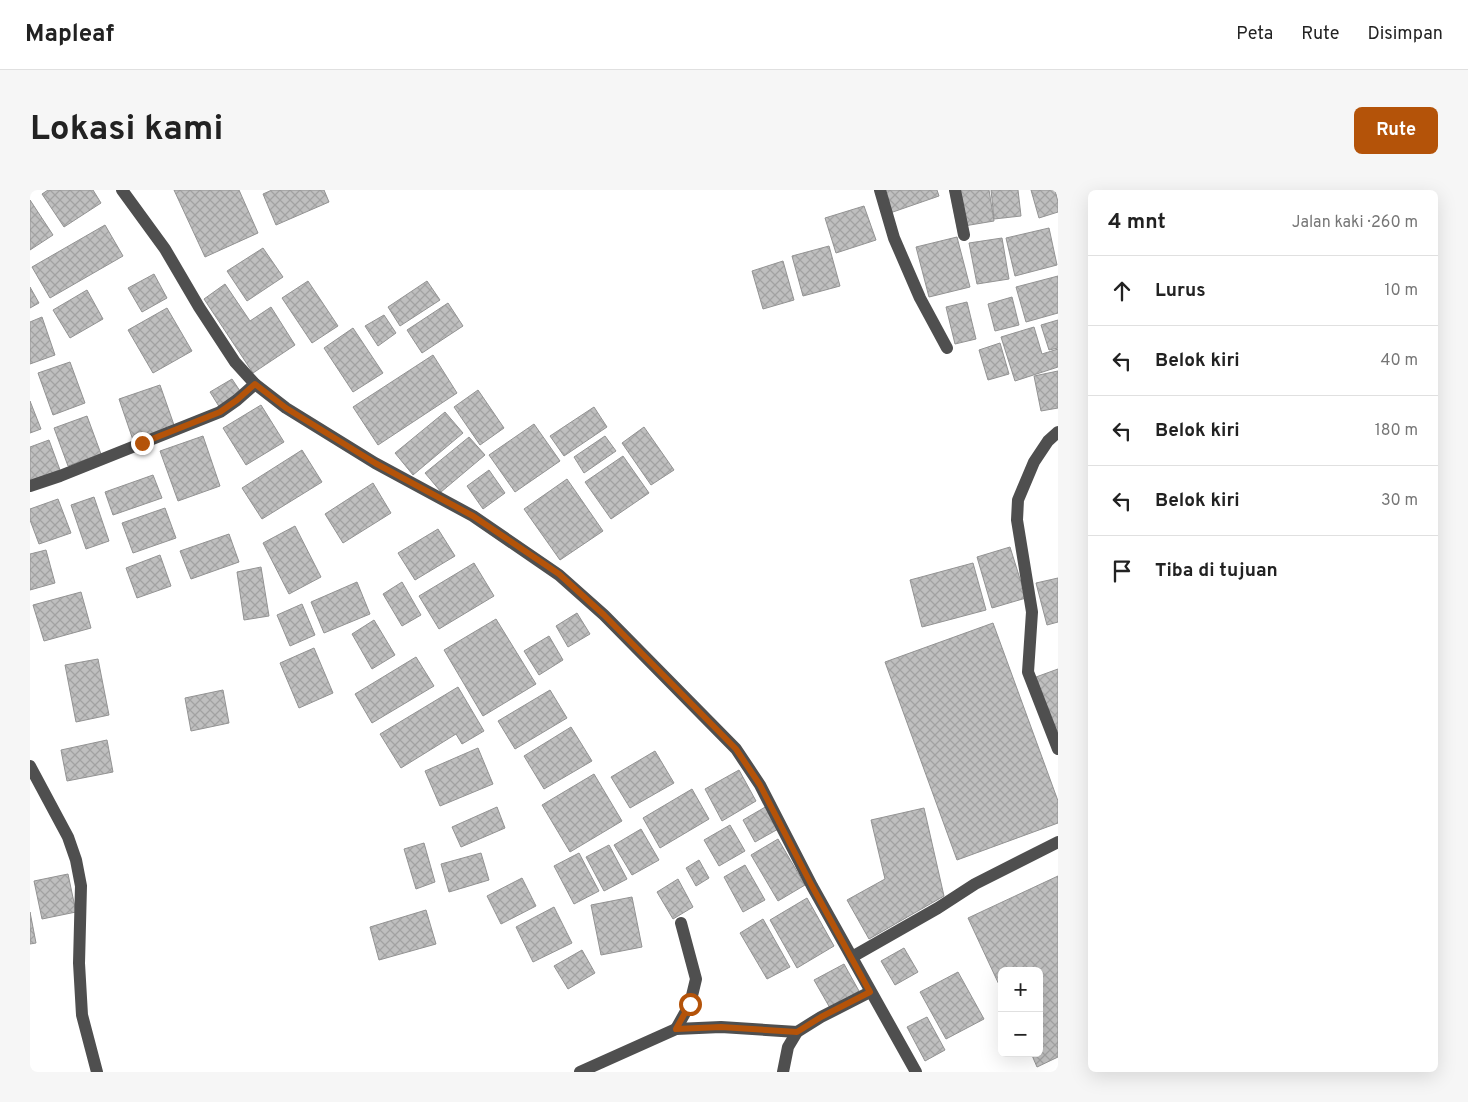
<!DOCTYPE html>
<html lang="id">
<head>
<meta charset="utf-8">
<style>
  body { margin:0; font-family:Overpass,sans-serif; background:#f6f6f6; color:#222 }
  .controls { position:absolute; right:15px; bottom:15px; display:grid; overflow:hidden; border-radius:8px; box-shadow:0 5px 20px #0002 }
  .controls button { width:45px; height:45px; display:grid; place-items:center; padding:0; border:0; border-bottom:1px solid #e0e0e0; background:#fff; color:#222; font:25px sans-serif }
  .stop { position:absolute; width:15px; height:15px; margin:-11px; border:4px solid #b45309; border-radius:50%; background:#fff }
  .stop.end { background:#b45309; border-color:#fff; box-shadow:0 1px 5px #0008 }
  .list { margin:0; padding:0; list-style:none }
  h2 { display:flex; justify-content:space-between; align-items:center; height:65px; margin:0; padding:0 20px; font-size:21px }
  h2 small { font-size:16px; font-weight:400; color:#767676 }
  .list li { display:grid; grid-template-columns:32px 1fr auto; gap:15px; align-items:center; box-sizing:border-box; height:70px; padding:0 20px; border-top:1px solid #e0e0e0 }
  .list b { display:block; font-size:19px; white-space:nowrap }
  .list em { font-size:16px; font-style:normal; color:#767676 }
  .icon { flex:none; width:28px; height:28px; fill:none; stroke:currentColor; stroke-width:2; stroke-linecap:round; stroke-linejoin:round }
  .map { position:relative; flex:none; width:1028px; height:882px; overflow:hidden; border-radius:8px }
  header { display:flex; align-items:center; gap:30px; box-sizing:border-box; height:70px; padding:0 25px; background:#fff; border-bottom:1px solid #e0e0e0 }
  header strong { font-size:24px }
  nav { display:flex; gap:28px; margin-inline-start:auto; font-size:18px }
  .intro { display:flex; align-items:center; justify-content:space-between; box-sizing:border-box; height:120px; padding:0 30px }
  h1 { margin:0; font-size:35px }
  .button { padding:12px 22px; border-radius:8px; background:#b45309; color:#fff; font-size:18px; font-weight:700 }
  main { display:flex; gap:30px; padding:0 30px }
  aside { flex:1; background:#fff; border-radius:8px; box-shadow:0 5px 20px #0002 }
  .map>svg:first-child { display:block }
</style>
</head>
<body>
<header>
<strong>Mapleaf</strong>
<nav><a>Peta</a><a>Rute</a><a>Disimpan</a></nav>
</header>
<div class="intro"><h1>Lokasi kami</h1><a class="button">Rute</a></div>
<main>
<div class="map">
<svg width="1028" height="882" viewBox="0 0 1028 882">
  <defs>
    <pattern id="building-cross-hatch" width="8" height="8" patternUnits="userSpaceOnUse" patternTransform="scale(1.25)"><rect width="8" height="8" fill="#bfbfbf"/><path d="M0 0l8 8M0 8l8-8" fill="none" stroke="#a2a2a2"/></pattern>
  </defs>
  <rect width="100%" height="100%" fill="#fff"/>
  <g fill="url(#building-cross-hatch)" stroke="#939393">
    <path d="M 18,0 L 63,0 L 71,13 L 34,37 L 12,4 Z"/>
    <path d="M 144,0 L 209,0 L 228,43 L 175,67 Z"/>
    <path d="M 242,0 L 294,0 L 299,12 L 246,35 L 233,4 Z"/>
    <path d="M 852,0 L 907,0 L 909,6 L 860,23 Z"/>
    <path d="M 928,0 L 959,0 L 964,31 L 934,36 Z"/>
    <path d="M 961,0 L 988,0 L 991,26 L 964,29 Z"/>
    <path d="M 1001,0 L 1025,0 L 1028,12 L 1028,22 L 1009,28 Z"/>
    <path d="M 0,10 L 23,45 L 0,60 Z"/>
    <path d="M 834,16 L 846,50 L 806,63 L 795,28 Z"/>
    <path d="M 75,35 L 93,66 L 20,108 L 2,77 Z"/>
    <path d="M 1019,38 L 1027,75 L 985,86 L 976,48 Z"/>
    <path d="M 927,47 L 940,97 L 899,107 L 886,57 Z"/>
    <path d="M 972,48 L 979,89 L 947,94 L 939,53 Z"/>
    <path d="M 799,56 L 810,96 L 773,106 L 762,66 Z"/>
    <path d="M 233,58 L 253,87 L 217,111 L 197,81 Z"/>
    <path d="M 753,71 L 764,110 L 733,119 L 722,81 Z"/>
    <path d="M 124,84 L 137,108 L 112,122 L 98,98 Z"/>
    <path d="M 1028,86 L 1028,123 L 996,132 L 986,97 Z"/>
    <path d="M 278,91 L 308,136 L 282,153 L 252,108 Z"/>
    <path d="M 397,91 L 410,110 L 370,136 L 358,117 Z"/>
    <path d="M 195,94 L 220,131 L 241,117 L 265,155 L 223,183 L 174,109 Z"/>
    <path d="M 0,97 L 9,113 L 0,118 Z"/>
    <path d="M 57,100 L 73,129 L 40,148 L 23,120 Z"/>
    <path d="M 982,107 L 989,135 L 965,141 L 958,114 Z"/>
    <path d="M 937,112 L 946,149 L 925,154 L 916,117 Z"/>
    <path d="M 418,113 L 433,136 L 392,163 L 377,140 Z"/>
    <path d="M 137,118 L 162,161 L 123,183 L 98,140 Z"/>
    <path d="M 354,125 L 366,143 L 348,156 L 335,136 Z"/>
    <path d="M 12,127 L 25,165 L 0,174 L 0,132 Z"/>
    <path d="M 1028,130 L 1028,158 L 1019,160 L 1011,135 Z"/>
    <path d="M 1004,137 L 1012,164 L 1028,159 L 1028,177 L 985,191 L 971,147 Z"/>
    <path d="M 323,138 L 353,183 L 323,202 L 294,158 Z"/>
    <path d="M 970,153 L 979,184 L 958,190 L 949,160 Z"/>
    <path d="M 403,165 L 427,203 L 348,255 L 323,217 Z"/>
    <path d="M 40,172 L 55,213 L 23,225 L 8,183 Z"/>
    <path d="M 1028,181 L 1028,218 L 1011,221 L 1004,186 Z"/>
    <path d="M 202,189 L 212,204 L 190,218 L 180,202 Z"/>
    <path d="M 130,195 L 144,235 L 103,250 L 89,209 Z"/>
    <path d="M 448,200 L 474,238 L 450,255 L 424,217 Z"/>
    <path d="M 0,211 L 11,239 L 0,243 Z"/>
    <path d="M 231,215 L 254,252 L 216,275 L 193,238 Z"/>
    <path d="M 564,217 L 577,237 L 534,266 L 520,246 Z"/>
    <path d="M 415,222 L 433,243 L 383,285 L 365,263 Z"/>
    <path d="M 57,226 L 71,264 L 38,276 L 24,238 Z"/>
    <path d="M 504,234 L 530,271 L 485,302 L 459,265 Z"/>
    <path d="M 614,237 L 644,280 L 621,295 L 592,253 Z"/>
    <path d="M 173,246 L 190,296 L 148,311 L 130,261 Z"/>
    <path d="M 575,246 L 586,261 L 554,283 L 544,267 Z"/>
    <path d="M 439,247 L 455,265 L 411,302 L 395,283 Z"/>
    <path d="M 19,250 L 30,280 L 0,291 L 0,257 Z"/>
    <path d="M 272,260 L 292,292 L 232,329 L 212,298 Z"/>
    <path d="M 593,266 L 619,303 L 581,329 L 555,292 Z"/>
    <path d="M 459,280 L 475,303 L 453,319 L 437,296 Z"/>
    <path d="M 123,285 L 132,308 L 83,325 L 75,302 Z"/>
    <path d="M 537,289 L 573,341 L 530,370 L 494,319 Z"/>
    <path d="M 343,293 L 361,323 L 313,353 L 295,324 Z"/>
    <path d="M 64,307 L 79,351 L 56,359 L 41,315 Z"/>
    <path d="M 28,309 L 41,343 L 9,354 L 0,330 L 0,319 Z"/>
    <path d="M 135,318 L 146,348 L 103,363 L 92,333 Z"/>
    <path d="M 265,336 L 291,387 L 259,404 L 233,353 Z"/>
    <path d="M 408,339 L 425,366 L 385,390 L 368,363 Z"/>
    <path d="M 199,344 L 209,372 L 161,389 L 150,361 Z"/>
    <path d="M 980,357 L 996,408 L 962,418 L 947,367 Z"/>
    <path d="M 16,360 L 25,393 L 0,400 L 0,364 Z"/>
    <path d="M 130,365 L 141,396 L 107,408 L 96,378 Z"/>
    <path d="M 444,373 L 464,406 L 409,439 L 389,406 Z"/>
    <path d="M 943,373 L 956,420 L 892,437 L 880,390 Z"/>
    <path d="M 231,377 L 239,426 L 214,430 L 207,382 Z"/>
    <path d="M 1028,388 L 1028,432 L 1017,435 L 1006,393 Z"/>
    <path d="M 327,392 L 340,424 L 294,443 L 281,412 Z"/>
    <path d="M 372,392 L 391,425 L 372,436 L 353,404 Z"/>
    <path d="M 51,402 L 61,438 L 14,451 L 3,415 Z"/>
    <path d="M 272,414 L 285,445 L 260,456 L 247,425 Z"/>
    <path d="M 547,423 L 560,444 L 538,457 L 526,436 Z"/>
    <path d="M 466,429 L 506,494 L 453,526 L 414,460 Z"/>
    <path d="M 344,430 L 365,465 L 342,479 L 322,444 Z"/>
    <path d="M 963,433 L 1028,611 L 1028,633 L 927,670 L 855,472 Z"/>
    <path d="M 519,446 L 533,470 L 509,485 L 494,461 Z"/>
    <path d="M 284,458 L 303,503 L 269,518 L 250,473 Z"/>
    <path d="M 386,467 L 404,496 L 342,533 L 325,504 Z"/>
    <path d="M 68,469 L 79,525 L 46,532 L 35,475 Z"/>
    <path d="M 1028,479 L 1028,541 L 1025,542 L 1006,487 Z"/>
    <path d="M 428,497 L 454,541 L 432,554 L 426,544 L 371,578 L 350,544 Z"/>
    <path d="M 193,500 L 199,533 L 161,541 L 155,508 Z"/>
    <path d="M 520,500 L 537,528 L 485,559 L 468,531 Z"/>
    <path d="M 541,537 L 562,571 L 514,599 L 494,566 Z"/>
    <path d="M 77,550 L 83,582 L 37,591 L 31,560 Z"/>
    <path d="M 448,558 L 463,594 L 410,616 L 395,581 Z"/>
    <path d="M 625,561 L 644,593 L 600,618 L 581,587 Z"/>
    <path d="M 709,580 L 726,611 L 692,631 L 675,599 Z"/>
    <path d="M 564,584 L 592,631 L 540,662 L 512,615 Z"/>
    <path d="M 662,599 L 679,629 L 630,658 L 613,628 Z"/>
    <path d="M 737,616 L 750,638 L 725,652 L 713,630 Z"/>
    <path d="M 467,617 L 475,638 L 431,657 L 422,637 Z"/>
    <path d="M 894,618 L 914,706 L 839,749 L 817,710 L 855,689 L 841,630 Z"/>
    <path d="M 700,635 L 715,661 L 689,676 L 674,650 Z"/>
    <path d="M 611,639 L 629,670 L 602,685 L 584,655 Z"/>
    <path d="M 748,649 L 775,695 L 748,711 L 721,665 Z"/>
    <path d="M 394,653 L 405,692 L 386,699 L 374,659 Z"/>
    <path d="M 579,655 L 597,689 L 574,701 L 556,667 Z"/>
    <path d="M 451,663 L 459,690 L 419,702 L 411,674 Z"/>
    <path d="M 549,663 L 569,701 L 544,714 L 524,676 Z"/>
    <path d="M 669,670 L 679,688 L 666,696 L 656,678 Z"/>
    <path d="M 715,675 L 735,710 L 713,722 L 694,687 Z"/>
    <path d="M 38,684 L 46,722 L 12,729 L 4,691 Z"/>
    <path d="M 1028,686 L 1028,867 L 1007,877 L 1001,863 L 1009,863 L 1009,781 L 972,781 L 972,801 L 938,728 Z"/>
    <path d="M 492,688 L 506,716 L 471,734 L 457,706 Z"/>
    <path d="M 648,689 L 663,717 L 643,729 L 627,702 Z"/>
    <path d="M 602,707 L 612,757 L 571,765 L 561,715 Z"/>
    <path d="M 777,708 L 804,756 L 767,778 L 740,730 Z"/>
    <path d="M 524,717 L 542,753 L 503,772 L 486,737 Z"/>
    <path d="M 396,720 L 406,754 L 349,770 L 340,737 Z"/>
    <path d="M 0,722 L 6,753 L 0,754 Z"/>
    <path d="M 733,729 L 760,777 L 737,789 L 710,743 Z"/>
    <path d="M 874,758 L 888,782 L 865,795 L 851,771 Z"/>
    <path d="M 552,760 L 565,783 L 538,799 L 524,776 Z"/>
    <path d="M 814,774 L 829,801 L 800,818 L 784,790 Z"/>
    <path d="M 928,782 L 954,829 L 916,849 L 890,802 Z"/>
    <path d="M 897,827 L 915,860 L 895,871 L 877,837 Z"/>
  </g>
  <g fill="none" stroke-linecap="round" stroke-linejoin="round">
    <g stroke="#4f4f4f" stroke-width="12">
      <path d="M 92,0 L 135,59 L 169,117 L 205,172 L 225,194 L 256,218 L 345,273 L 443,326 L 529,385 L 574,425 L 706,559 L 730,595 L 782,696 L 886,882"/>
      <path d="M 850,0 L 864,48 L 890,108 L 917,158"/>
      <path d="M 925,0 L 934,45"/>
      <path d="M 1028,242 L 1018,251 L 1004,272 L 988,310 L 987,330 L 1002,422 L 998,482 L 1028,559"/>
      <path d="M 0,296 L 30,286 L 190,222 L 207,210 L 225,194"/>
      <path d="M 0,576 L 38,647 L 46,670 L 51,696 L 49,773 L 52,825 L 67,882"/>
      <path d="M 822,767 L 908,718 L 945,694 L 1028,652"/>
      <path d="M 646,839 L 660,814 L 666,789 L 651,733"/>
      <path d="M 550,882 L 646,839 L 691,837 L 767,842"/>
      <path d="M 753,882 L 758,857 L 767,842 L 791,827 L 840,802"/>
    </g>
  </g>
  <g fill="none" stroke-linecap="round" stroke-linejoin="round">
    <path stroke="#b45309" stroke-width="6" d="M 112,253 L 190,222 L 207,210 L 225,194 L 256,218 L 345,273 L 443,326 L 529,384 L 574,425 L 706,559 L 730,595 L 782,696 L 840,802 L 791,827 L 767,842 L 691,837 L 646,839 L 660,814"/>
  </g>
</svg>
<div class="controls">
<button>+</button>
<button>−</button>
</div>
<div class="stop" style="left:660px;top:814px"></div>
<div class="stop end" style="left:112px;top:253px"></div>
</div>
<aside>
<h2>4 mnt<small>Jalan kaki · 260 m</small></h2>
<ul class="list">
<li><svg class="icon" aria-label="ahead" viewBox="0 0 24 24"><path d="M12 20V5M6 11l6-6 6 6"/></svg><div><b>Lurus</b></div><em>10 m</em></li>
<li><svg class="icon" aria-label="left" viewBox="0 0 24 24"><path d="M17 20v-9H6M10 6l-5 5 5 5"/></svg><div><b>Belok kiri</b></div><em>40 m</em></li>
<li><svg class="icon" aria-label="left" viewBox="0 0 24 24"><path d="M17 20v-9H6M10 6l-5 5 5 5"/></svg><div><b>Belok kiri</b></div><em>180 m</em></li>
<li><svg class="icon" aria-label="left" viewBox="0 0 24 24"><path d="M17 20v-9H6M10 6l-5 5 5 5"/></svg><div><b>Belok kiri</b></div><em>30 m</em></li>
<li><svg class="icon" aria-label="arrive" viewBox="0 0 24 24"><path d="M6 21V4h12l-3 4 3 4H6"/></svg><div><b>Tiba di tujuan</b></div></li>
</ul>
</aside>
</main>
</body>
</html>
